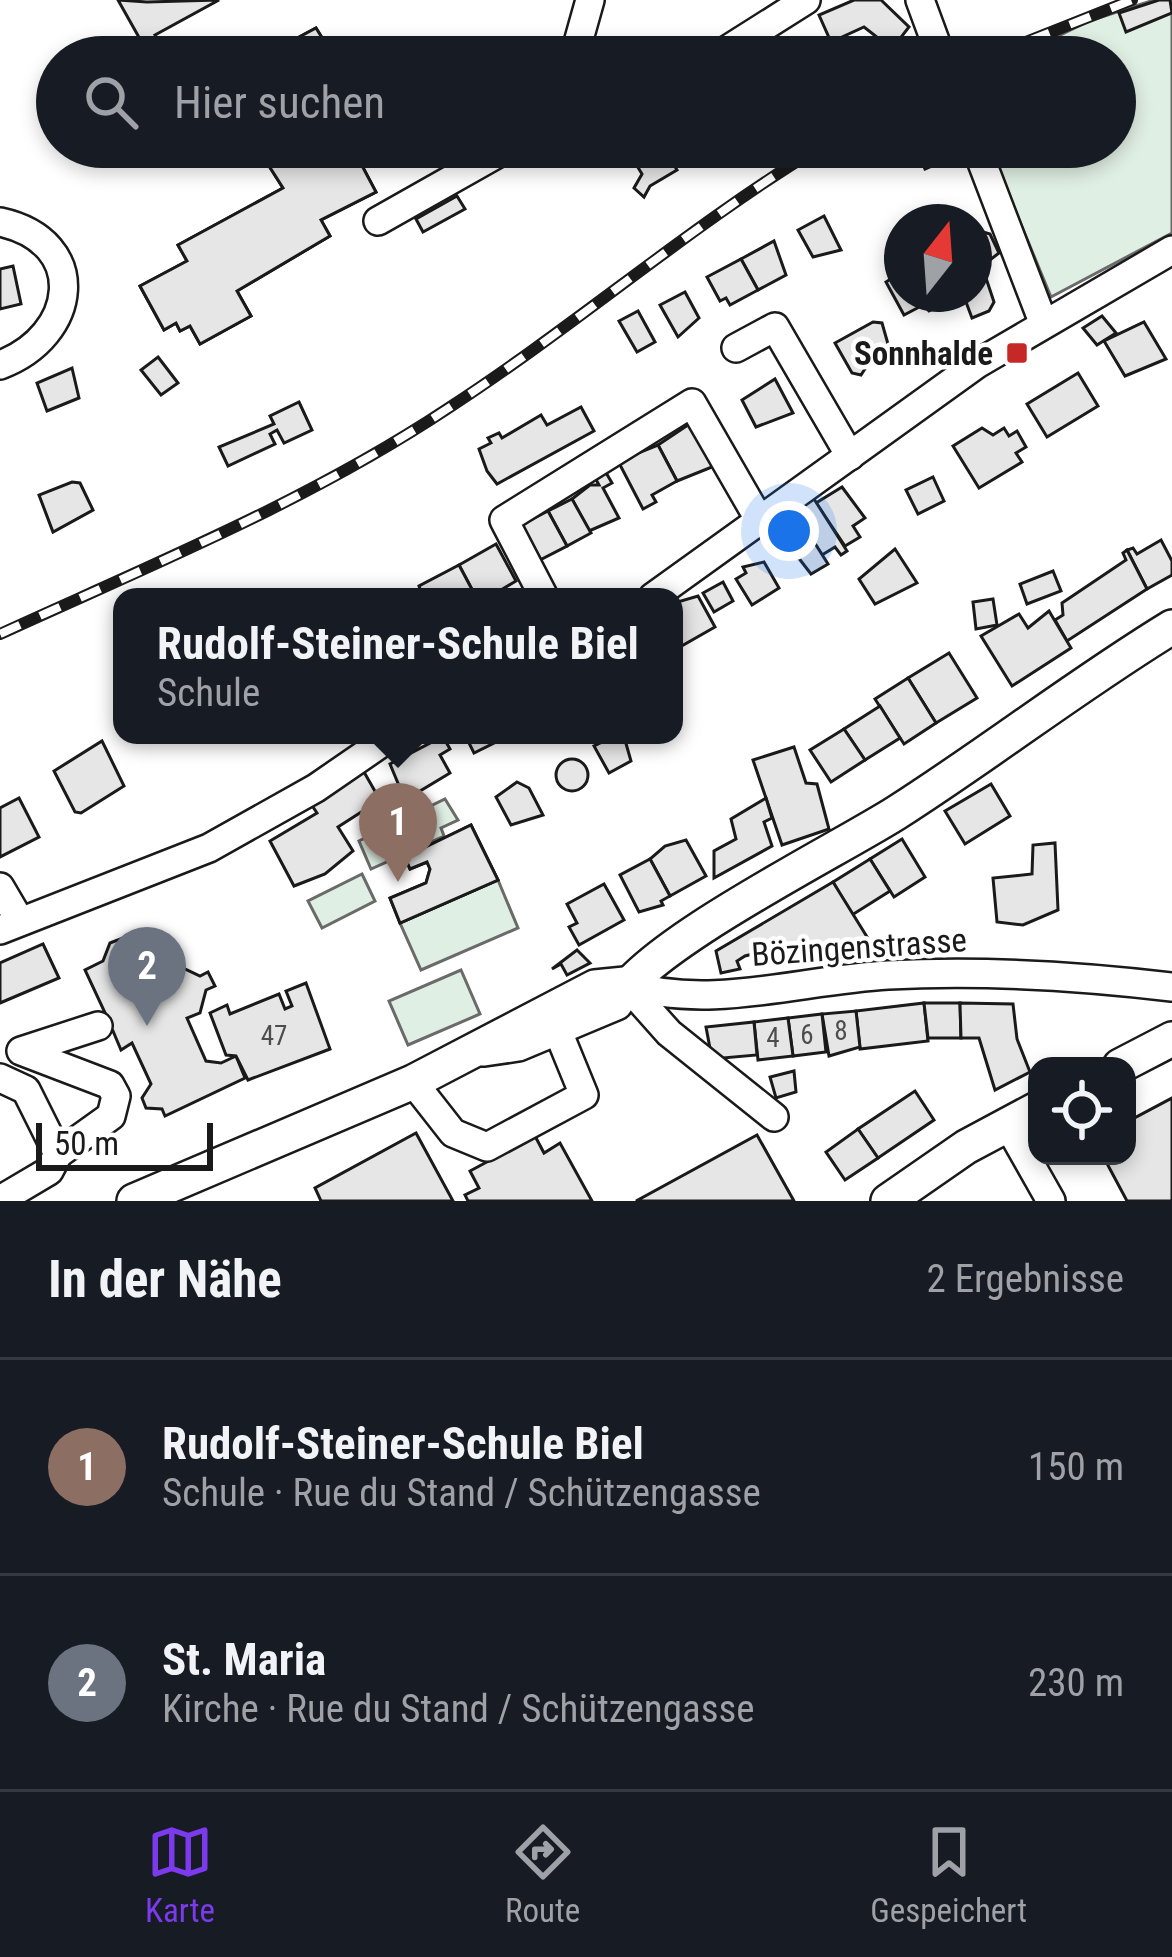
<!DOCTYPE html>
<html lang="de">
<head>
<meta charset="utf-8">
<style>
  body { margin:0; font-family:"Roboto Condensed",sans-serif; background:#20242c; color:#f1f3f6 }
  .controls { position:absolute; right:36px; bottom:36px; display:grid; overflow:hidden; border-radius:24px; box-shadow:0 6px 18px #0003 }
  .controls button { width:108px; height:108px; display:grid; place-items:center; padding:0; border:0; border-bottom:3px solid #363941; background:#171b24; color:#f1f3f6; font:60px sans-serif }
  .compass { position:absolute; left:884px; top:204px; width:108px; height:108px; border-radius:50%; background:#171b24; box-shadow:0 6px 18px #0003; rotate:17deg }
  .scale { position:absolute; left:36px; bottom:30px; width:177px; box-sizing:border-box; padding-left:12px; border:6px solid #1a1a1a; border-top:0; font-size:33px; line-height:42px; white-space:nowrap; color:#1a1a1a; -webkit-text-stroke:9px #fff; paint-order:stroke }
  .you { position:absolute; left:789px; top:531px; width:42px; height:42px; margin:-30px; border:9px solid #fff; border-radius:50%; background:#1a73e8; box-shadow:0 0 0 18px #1a73e833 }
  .badge { display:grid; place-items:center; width:78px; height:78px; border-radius:50%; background:#7c3aed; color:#fff; font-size:39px; font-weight:700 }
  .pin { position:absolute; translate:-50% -99px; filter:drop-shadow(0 3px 6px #0008) }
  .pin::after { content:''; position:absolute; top:63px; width:42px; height:36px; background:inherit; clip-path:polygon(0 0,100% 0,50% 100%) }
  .popup { position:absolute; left:113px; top:588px; width:570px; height:156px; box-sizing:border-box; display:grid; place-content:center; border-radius:24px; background:#171b24; filter:drop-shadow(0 3px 9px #0005); font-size:39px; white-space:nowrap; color:#9ea1a6 }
  .popup b { font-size:45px; color:#f1f3f6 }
  .popup::after { content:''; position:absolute; left:50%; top:100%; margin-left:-24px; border:24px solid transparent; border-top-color:#171b24 }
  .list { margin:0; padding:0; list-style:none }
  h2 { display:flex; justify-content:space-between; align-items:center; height:156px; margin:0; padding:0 48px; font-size:51px }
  h2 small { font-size:39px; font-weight:400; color:#9ea1a6 }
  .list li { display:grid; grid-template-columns:78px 1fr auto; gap:36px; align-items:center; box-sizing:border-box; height:216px; padding:0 48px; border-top:3px solid #363941 }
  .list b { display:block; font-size:45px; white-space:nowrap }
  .list p { margin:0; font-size:39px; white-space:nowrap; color:#9ea1a6 }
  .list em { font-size:39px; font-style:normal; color:#9ea1a6 }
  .icon { flex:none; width:66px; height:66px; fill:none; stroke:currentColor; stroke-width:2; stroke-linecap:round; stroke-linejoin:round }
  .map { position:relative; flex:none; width:1172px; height:1201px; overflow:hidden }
  .search { position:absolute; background:#171b24; box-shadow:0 6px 18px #0003; left:36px; right:36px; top:36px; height:132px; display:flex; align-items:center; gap:30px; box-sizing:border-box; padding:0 42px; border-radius:66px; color:#9ea1a6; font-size:45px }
  .sheet { height:588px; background:#171b24 }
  nav { display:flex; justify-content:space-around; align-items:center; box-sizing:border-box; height:168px; border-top:3px solid #363941; background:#171b24; font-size:33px; color:#9ea1a6 }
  nav a { display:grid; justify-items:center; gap:6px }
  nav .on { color:#7c3aed }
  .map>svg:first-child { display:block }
</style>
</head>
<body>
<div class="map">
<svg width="1172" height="1201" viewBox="0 0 1172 1201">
  <rect width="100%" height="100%" fill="#fff"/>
  <g fill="#e0efe3" stroke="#6a6a6a" stroke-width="3">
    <path d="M 1154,0 L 1172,0 L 1172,233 L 1051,297 L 989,147 L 1115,147 L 1115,57 L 1016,57 L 1089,21 Z"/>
    <path d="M 445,799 L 458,820 L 441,828 L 444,836 L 371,869 L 359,841 Z"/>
    <path d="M 362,874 L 375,901 L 322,928 L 308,901 Z"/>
    <path d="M 498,880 L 518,928 L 421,970 L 400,923 Z"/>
    <path d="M 461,970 L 480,1014 L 408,1045 L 389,1001 Z"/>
  </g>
  <g fill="#e6e6e6" stroke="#1a1a1a" stroke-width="3" fill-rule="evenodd">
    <path d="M 118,0 L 147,2 L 219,0 L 155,35 L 159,41 L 145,48 Z"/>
    <path d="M 854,0 L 881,0 L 909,27 L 892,49 L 864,27 L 831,42 L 819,15 Z"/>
    <path d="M 1159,0 L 1170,0 L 1172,13 L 1126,32 L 1119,13 Z"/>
    <path d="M 316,28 L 334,57 L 262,57 Z"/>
    <path d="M 316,28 L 334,57 L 262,57 Z"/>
    <path d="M 257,147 L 367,147 L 370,153 L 359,160 L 376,192 L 321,220 L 330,236 L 237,291 L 251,316 L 200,344 L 190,326 L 180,331 L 176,323 L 164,330 L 140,286 L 187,261 L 178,245 L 283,188 ZM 246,220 L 255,229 L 215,250 L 210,239 Z"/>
    <path d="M 257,147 L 367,147 L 370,153 L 359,160 L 376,192 L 321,220 L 330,236 L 237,291 L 251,316 L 200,344 L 190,326 L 180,331 L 176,323 L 164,330 L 140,286 L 187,261 L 178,245 L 283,188 Z"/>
    <path d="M 646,147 L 663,147 L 677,170 L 650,186 L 644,197 L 634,188 L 642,174 L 631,156 Z"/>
    <path d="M 915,147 L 951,147 L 955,156 L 925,169 Z"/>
    <path d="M 457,196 L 465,209 L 423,232 L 416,219 Z"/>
    <path d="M 824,216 L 841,250 L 813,257 L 798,230 Z"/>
    <path d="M 983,232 L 990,234 L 999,253 L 982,266 L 994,302 L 989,311 L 972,318 L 963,294 L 974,294 L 974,236 Z"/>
    <path d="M 774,241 L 786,275 L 758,290 L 741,259 Z"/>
    <path d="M 741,259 L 758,290 L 730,305 L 726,298 L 720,301 L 707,277 Z"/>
    <path d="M 13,266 L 21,304 L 0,309 L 0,269 Z"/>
    <path d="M 902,272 L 902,294 L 935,294 L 938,306 L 929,311 L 923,305 L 904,315 L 886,282 Z"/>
    <path d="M 685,292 L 699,318 L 678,337 L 660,305 Z"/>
    <path d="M 638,311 L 655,342 L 637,352 L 619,321 Z"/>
    <path d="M 1102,316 L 1116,333 L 1097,345 L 1083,328 Z"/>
    <path d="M 873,322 L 882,323 L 890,351 L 868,364 L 861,375 L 852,373 L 835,343 Z"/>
    <path d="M 1144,322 L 1166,359 L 1125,376 L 1104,341 Z"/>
    <path d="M 158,357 L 178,383 L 161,395 L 141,370 Z"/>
    <path d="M 72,368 L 79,398 L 47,411 L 37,383 Z"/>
    <path d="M 1078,373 L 1098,406 L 1047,437 L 1027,404 Z"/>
    <path d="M 775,379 L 793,413 L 756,427 L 742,400 Z"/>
    <path d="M 299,402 L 312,430 L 284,443 L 277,430 L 270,434 L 275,444 L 228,466 L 219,447 L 274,424 L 270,416 Z"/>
    <path d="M 581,407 L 594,431 L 497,484 L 487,471 L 479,449 L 491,443 L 488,438 L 499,433 L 502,438 L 541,415 L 547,425 Z"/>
    <path d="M 694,421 L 717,465 L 677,481 L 658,445 Z"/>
    <path d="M 982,428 L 993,435 L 1004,428 L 1009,436 L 1017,431 L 1026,447 L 1016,453 L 1022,462 L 979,488 L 953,446 Z"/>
    <path d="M 658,445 L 677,481 L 652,495 L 656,502 L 643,509 L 618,461 Z"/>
    <path d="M 605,471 L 612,483 L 603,488 L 619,518 L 589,531 L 572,499 L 590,485 L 599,485 L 594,476 Z"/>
    <path d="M 933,477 L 944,501 L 918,514 L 906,490 Z"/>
    <path d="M 72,482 L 80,483 L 93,510 L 53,532 L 39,495 Z"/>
    <path d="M 842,487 L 865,518 L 853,526 L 860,537 L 845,546 L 816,503 Z"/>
    <path d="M 572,499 L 591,533 L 567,546 L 548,511 Z"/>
    <path d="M 814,499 L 847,551 L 841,555 L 835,547 L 822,555 L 800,521 L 808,516 L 801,506 Z"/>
    <path d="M 548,511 L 567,546 L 538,561 L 519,526 Z"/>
    <path d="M 797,515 L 828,564 L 811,574 L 794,552 L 788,555 L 776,529 Z"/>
    <path d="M 1161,540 L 1172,561 L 1172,575 L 1147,589 L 1127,550 L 1133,548 L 1137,554 Z"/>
    <path d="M 496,544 L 516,581 L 491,596 L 476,597 L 459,565 Z"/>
    <path d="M 895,549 L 917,583 L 875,604 L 859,579 Z"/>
    <path d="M 1127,550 L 1147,589 L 1067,641 L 1055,620 L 1063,615 L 1062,603 L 1126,560 L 1123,553 Z"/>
    <path d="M 764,562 L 779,588 L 752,605 L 736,579 L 746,573 L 743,567 Z"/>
    <path d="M 459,565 L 476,597 L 423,597 L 419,586 Z"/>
    <path d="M 1053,571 L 1061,591 L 1027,604 L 1020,584 Z"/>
    <path d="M 723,582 L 733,601 L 714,612 L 703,593 Z"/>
    <path d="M 698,596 L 715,627 L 678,648 L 674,603 Z"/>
    <path d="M 993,599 L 997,625 L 976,629 L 973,602 Z"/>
    <path d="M 1049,611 L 1071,648 L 1012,686 L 981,636 L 1019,614 L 1028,628 Z"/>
    <path d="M 949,653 L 977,698 L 936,723 L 908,678 Z"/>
    <path d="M 908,678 L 936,723 L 904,744 L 875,699 Z"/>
    <path d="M 880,706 L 900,738 L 865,760 L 844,729 Z"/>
    <path d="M 844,729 L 865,760 L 831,782 L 810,750 Z"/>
    <path d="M 426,735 L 442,735 L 450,749 L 440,755 L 450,773 L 405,800 L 390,764 L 430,743 Z"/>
    <path d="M 465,735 L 510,735 L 474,753 Z"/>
    <path d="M 617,735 L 625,740 L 631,761 L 609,773 L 594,746 Z"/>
    <path d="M 102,741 L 124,786 L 81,813 L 75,812 L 54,771 Z"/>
    <path d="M 794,747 L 806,783 L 817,784 L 829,829 L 782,845 L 753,760 Z"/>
    <circle cx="572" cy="775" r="16"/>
    <path d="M 364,772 L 380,800 L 338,827 L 353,851 L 325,874 L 294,886 L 270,841 L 317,813 L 311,804 Z"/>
    <path d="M 517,782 L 529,788 L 543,815 L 511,825 L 496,797 Z"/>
    <path d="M 991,784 L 1010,816 L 965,844 L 945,811 Z"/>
    <path d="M 19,798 L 39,837 L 0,857 L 0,808 Z"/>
    <path d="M 766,798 L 772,818 L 764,822 L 772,846 L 714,878 L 714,851 L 736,839 L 731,819 Z"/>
    <path d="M 471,825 L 498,880 L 400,923 L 390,898 L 426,883 L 430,869 L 427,862 L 410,869 L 405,857 Z"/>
    <path d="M 471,825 L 498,880 L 400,923 L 390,898 L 426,883 L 430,869 L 427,862 L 410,869 L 405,857 Z"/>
    <path d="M 902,839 L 925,877 L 894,897 L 870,859 Z"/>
    <path d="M 686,840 L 706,876 L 670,896 L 650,859 L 665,846 Z"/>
    <path d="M 1055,843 L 1058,910 L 1023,925 L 997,922 L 993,878 L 1032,874 L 1033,845 Z"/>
    <path d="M 650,859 L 670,896 L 661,901 L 663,905 L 639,912 L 620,875 Z"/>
    <path d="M 870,859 L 890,891 L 852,915 L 833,882 Z"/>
    <path d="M 833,882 L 877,953 L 791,961 L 784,946 L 745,956 L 737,961 L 740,969 L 721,973 L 716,951 Z"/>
    <path d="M 604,884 L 624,920 L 579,945 L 569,927 L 577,923 L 567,904 Z"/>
    <path d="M 164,935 L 179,966 L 200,976 L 208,972 L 215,986 L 206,990 L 200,1013 L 187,1018 L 206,1061 L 221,1063 L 236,1056 L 245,1078 L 165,1116 L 162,1109 L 146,1108 L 142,1098 L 151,1084 L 132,1043 L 121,1050 L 113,1031 L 106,1034 L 107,1017 L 85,970 L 103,961 L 110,943 L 128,936 L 148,942 Z"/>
    <path d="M 43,944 L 59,978 L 0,1003 L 0,963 Z"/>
    <path d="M 577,950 L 590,963 L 567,975 L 561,964 L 552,969 Z"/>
    <path d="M 306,983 L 330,1049 L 248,1080 L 236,1056 L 226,1055 L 210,1013 L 227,1005 L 230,1014 L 279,994 L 285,1009 L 292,1006 L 286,991 Z"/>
    <path d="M 924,1003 L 928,1041 L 860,1049 L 856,1011 Z"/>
    <path d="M 924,1003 L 960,1003 L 961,1038 L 928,1038 Z"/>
    <path d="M 960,1003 L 1013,1004 L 1017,1039 L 1030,1072 L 995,1090 L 979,1038 L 961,1038 Z"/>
    <path d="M 856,1011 L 860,1047 L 829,1056 L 822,1014 Z"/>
    <path d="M 822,1014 L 826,1052 L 793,1056 L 788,1018 Z"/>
    <path d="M 788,1018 L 793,1056 L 758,1060 L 754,1022 Z"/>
    <path d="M 754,1022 L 757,1055 L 712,1059 L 706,1027 Z"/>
    <path d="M 794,1071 L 796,1092 L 776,1098 L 770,1077 Z"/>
    <path d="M 915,1091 L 934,1120 L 878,1158 L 858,1129 Z"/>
    <path d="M 1172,1098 L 1172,1201 L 1127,1201 L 1103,1156 L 1127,1156 L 1127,1122 Z"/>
    <path d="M 858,1129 L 878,1158 L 845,1180 L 826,1152 Z"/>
    <path d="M 416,1133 L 453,1201 L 321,1201 L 315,1188 Z"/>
    <path d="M 757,1135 L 794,1201 L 636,1201 Z"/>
    <path d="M 535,1136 L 544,1153 L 560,1143 L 592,1201 L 468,1201 L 465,1195 L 479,1188 L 470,1171 Z"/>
  </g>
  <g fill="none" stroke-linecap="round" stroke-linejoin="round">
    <g stroke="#1a1a1a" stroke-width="32">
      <g id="minor">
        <path d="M 920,0 L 941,57"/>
        <path d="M 574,57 L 590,0"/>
        <path d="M 716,57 L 806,0"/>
        <path d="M 976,147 L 1043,322"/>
        <path d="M 378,221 L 509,147"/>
        <path d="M 0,222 C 91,242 78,336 0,365"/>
        <path d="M 736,348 L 775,327 L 850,456"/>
        <path d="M 544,597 L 504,520 L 692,403 L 760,521"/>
        <path d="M 653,597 L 977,364 L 1172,250"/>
        <path d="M 0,887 L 20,921"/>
        <path d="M 0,930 L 209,848 L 316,788 L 393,735"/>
        <path d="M 625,984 C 710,1011 800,980 888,975 C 981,970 1079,976 1172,987"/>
        <path d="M 628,987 L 669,1033 L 774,1117"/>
        <path d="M 0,1078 L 26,1090 L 58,1154 L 49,1171 L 0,1200"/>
        <path d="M 413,1082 L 453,1133 L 487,1147 L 584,1095 L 557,1029"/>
        <path d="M 1008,1125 L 1051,1201"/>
        <path d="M 58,1154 L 111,1116 L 116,1096 L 110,1085 L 21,1051 L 98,1026"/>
      </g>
    </g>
    <g stroke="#1a1a1a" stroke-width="38">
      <g id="major">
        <path d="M 484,1049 L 518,1044 L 616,1003 C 641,948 836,851 896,813 C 990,753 1077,685 1172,627"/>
        <path d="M 1120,1066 L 1172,1039"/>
        <path d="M 134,1201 L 413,1082 L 595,987 L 625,984"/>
        <path d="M 888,1201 L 966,1147 L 1037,1109"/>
      </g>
    </g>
    <use href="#minor" stroke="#fff" stroke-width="27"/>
    <use href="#major" stroke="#fff" stroke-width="33"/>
    <g stroke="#1a1a1a" stroke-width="12">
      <g id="rail">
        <path d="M 988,57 L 1132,0"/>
        <path d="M 0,634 C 151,565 308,501 447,409 C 575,326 690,226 820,147"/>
      </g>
    </g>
    <use href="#rail" stroke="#fff" stroke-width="8" stroke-dasharray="22" stroke-linecap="butt"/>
  </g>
  <rect fill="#c62828" stroke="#fff" stroke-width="4.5" x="1005" y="341" width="24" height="24" rx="6"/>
  <g text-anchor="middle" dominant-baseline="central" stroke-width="9" stroke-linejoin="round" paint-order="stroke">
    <g font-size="27" fill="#4d4d4d">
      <text x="841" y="1031">8</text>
      <text x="807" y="1035">6</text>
      <text x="274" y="1036">47</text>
      <text x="773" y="1038">4</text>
    </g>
    <g font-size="33" font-weight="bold" fill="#1a1a1a" stroke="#fff" text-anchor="end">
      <text x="993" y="353">Sonnhalde</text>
    </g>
    <g font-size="33" fill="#1a1a1a" stroke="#fff">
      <text transform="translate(859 947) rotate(-4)">Bözingenstrasse</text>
    </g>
  </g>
</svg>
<div class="controls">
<button><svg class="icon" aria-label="locate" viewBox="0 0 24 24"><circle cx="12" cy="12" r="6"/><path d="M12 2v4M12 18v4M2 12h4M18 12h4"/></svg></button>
</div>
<svg class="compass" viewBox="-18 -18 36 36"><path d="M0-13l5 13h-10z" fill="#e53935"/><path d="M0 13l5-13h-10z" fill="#9ea1a6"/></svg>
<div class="scale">50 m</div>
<div class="you"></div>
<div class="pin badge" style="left:398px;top:882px;background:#8d6e63">1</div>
<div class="popup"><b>Rudolf-Steiner-Schule Biel</b>Schule</div>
<div class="pin badge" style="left:147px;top:1026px;background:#6b7280">2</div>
<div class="search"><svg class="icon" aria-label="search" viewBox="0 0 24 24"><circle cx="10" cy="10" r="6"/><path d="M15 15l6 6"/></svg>Hier suchen</div>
</div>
<section class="sheet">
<h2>In der Nähe<small>2 Ergebnisse</small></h2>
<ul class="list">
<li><span class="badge" style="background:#8d6e63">1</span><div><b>Rudolf-Steiner-Schule Biel</b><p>Schule · Rue du Stand / Schützengasse</p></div><em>150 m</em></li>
<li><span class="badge" style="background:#6b7280">2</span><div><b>St. Maria</b><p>Kirche · Rue du Stand / Schützengasse</p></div><em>230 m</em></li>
</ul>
</section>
<nav>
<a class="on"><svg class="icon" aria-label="map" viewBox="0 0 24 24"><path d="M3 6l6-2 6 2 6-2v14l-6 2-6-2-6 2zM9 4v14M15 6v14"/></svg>Karte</a>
<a><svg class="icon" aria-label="directions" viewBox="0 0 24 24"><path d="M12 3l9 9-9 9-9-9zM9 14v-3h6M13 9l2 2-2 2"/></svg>Route</a>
<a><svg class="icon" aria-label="saved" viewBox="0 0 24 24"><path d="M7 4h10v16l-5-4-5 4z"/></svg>Gespeichert</a>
</nav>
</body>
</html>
